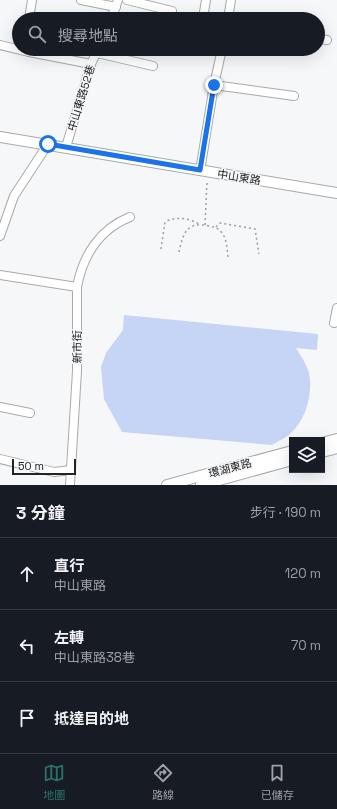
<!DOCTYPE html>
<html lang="zh-TW">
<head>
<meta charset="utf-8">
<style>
  body { margin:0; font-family:"Space Grotesk","Noto Sans TC",sans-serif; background:#20242c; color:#f1f3f6 }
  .controls { position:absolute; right:12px; bottom:12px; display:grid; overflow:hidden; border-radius:0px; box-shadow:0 4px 16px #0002 }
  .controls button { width:36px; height:36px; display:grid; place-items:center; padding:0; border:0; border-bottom:1px solid #363941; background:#171b24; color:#f1f3f6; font:20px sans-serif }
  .scale { position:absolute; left:12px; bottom:10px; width:64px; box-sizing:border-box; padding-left:4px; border:2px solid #242425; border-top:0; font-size:11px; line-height:14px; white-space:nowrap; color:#242425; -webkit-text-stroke:3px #f6f7f8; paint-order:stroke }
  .stop { position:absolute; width:12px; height:12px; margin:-9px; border:3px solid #1a73e8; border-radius:50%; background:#fff }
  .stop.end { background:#1a73e8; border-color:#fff; box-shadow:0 1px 4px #0008 }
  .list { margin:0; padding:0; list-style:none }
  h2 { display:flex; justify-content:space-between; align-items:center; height:52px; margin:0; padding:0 16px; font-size:17px }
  h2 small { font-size:13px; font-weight:400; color:#9ea1a6 }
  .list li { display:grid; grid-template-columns:26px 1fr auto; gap:12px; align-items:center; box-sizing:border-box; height:72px; padding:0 16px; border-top:1px solid #363941 }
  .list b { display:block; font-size:15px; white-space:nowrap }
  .list p { margin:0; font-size:13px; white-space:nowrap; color:#9ea1a6 }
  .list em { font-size:13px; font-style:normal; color:#9ea1a6 }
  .icon { flex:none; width:22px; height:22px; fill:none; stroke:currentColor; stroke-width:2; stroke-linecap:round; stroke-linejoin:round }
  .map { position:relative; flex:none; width:337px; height:485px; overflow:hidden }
  .search { position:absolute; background:#171b24; box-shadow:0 4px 16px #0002; left:12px; right:12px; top:12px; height:44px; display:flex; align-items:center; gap:10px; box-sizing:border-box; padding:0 14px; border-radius:22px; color:#9ea1a6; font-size:15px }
  .sheet { height:268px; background:#171b24 }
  nav { display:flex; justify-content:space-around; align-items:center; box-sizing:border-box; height:56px; border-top:1px solid #363941; background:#171b24; font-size:11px; color:#9ea1a6 }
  nav a { display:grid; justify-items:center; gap:2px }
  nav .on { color:#2d7267 }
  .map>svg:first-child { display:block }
</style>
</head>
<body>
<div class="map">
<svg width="337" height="485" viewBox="0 0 337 485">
  <rect width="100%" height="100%" fill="#f6f7f8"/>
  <path fill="#c6d4f5" d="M 124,315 L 318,334 L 317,350 L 296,348 C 301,356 307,365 309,373 C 313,394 306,419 291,433 C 286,438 278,441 272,445 L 122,432 L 104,399 L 101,367 L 106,353 L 123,330 Z"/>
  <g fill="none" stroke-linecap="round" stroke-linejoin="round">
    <g stroke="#a9a9ab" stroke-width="10">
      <g id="minor">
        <path d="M 81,0 L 116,7"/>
        <path d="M 127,0 L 172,11"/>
        <path d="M 206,0 L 204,12 L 207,18 L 210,19"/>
        <path d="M 29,19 L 32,0"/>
        <path d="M 111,19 L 118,0"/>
        <path d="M 228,19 L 231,0"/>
        <path d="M 318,39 L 327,40"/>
        <path d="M 0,45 L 29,52"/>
        <path d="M 27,49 L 29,52 L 91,64"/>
        <path d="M 97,53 L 153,66"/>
        <path d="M 214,85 L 294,96"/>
        <path d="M 66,147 L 91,64 L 98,49"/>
        <path d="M 200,171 L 214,85 L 222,49"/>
        <path d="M 0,236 L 14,196 L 48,144"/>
        <path d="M 0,275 L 77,287 L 77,371 L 70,485"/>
        <path d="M 77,287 C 83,255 100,229 130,217"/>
        <path d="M 334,323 L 337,308"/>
        <path d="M 0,407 L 30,413"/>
        <path d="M 0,459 L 54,472 L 71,470"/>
      </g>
    </g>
    <g stroke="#a9a9ab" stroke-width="12">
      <g id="tertiary">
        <path d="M 0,137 L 337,193"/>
        <path d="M 322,443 L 337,439"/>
        <path d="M 322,452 L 337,448"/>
        <path d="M 167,485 L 292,451"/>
        <path d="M 201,485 L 292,460"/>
      </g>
    </g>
    <g stroke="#9d9e9f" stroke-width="1.5" stroke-dasharray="2 3" stroke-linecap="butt">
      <path d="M 205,225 L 207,181"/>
      <path d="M 216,227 L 220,223 L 255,229 L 259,254"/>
      <path d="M 161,249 L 165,222 C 176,216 188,218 199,224"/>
      <path d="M 179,252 C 183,233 187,221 209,226 C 214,227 219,228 222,233 C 227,239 227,250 228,257"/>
    </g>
    <use href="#minor" stroke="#fff" stroke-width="8"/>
    <use href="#tertiary" stroke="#fff" stroke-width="10"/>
  </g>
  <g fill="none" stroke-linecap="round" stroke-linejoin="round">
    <path stroke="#1a73e8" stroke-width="5" d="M 48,144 L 200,170 L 214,85"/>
  </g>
  <g text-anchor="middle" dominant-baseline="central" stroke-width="3" stroke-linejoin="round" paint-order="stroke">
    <g font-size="11" fill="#242425" stroke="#f6f7f8">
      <text transform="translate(81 98) rotate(-73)">中山東路52巷</text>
      <text transform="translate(239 177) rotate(9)">中山東路</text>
      <text transform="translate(77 347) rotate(-90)">新市街</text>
      <text transform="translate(230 468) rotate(-15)">環湖東路</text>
    </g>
  </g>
</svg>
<div class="controls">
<button><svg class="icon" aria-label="layers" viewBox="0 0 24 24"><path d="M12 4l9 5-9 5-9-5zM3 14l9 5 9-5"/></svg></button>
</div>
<div class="scale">50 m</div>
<div class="stop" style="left:48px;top:144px"></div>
<div class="stop end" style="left:214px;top:85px"></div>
<div class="search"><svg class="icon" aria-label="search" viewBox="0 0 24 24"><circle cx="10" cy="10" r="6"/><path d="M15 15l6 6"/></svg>搜尋地點</div>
</div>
<section class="sheet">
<h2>3 分鐘<small>步行 · 190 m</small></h2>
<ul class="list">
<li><svg class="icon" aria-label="ahead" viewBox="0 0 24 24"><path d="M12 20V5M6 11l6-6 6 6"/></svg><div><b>直行</b><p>中山東路</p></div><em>120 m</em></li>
<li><svg class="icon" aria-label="left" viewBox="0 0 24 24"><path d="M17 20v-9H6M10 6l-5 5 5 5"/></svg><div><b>左轉</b><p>中山東路38巷</p></div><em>70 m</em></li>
<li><svg class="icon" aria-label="arrive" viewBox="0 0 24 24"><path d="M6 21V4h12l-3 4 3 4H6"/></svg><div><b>抵達目的地</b></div></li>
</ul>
</section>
<nav>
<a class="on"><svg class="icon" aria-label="map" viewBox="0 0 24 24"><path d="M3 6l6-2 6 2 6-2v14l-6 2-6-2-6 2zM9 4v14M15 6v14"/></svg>地圖</a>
<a><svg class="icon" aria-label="directions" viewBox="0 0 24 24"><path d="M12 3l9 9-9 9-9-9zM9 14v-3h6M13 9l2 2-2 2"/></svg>路線</a>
<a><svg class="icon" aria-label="saved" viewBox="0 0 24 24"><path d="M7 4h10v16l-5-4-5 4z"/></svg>已儲存</a>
</nav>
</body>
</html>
